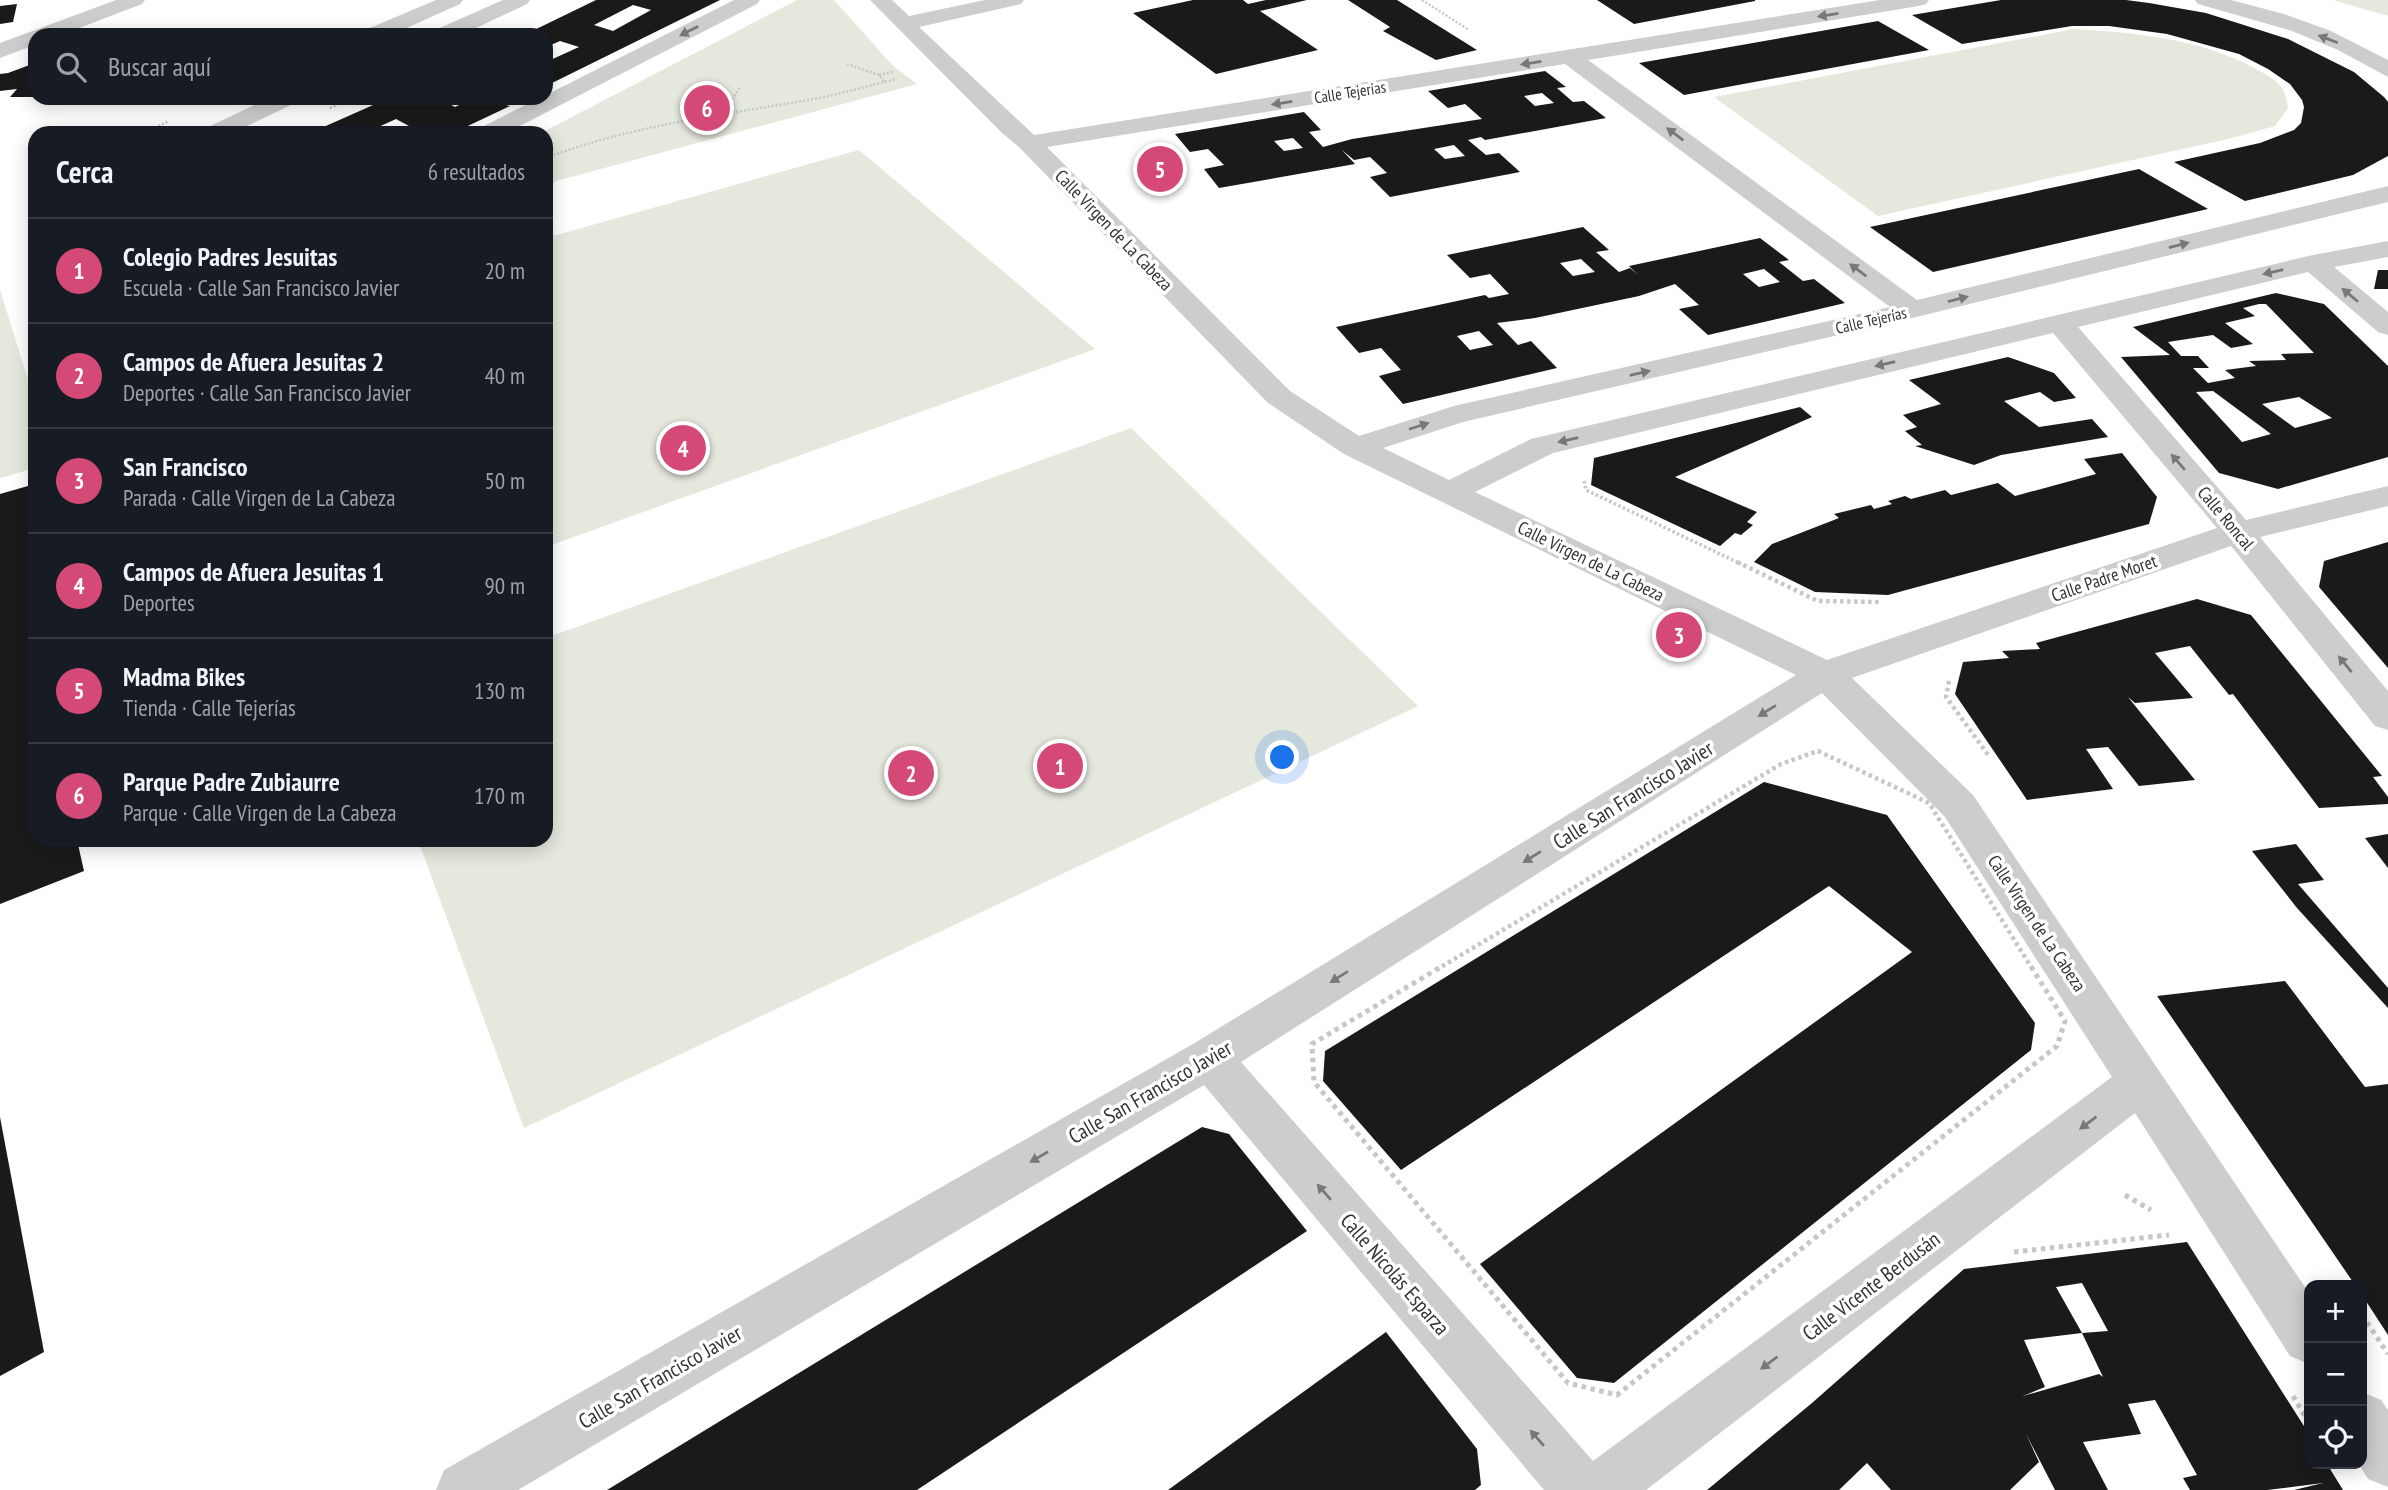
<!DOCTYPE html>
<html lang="es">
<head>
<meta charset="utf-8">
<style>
  body { margin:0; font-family:"PT Sans Narrow",sans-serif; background:#242831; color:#f1f3f6 }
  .controls { position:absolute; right:21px; bottom:21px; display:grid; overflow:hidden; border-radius:14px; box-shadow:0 4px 18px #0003 }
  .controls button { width:63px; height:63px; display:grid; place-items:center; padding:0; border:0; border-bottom:2px solid #363941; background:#171b24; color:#f1f3f6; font:35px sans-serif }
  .you { position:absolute; left:1283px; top:758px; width:24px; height:24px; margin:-18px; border:5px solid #fff; border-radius:50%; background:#1a73e8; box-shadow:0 0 0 10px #1a73e833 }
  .badge { display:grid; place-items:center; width:46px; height:46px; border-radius:50%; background:#d54977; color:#fff; font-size:23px; font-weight:700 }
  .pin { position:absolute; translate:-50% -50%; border:4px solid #fff; box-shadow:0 2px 7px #0006 }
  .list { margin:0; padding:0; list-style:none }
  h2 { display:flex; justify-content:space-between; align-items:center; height:91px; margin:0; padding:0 28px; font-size:30px }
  h2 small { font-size:23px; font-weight:400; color:#9ea1a6 }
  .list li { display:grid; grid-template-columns:46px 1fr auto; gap:21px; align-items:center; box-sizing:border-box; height:105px; padding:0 28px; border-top:2px solid #363941 }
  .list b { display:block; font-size:26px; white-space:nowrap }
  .list p { margin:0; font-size:23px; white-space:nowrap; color:#9ea1a6 }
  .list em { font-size:23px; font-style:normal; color:#9ea1a6 }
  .icon { flex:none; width:38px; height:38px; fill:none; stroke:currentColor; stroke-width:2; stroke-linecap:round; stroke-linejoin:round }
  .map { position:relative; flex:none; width:2388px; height:1490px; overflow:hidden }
  .search { position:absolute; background:#171b24; box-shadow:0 4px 18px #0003; left:28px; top:28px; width:525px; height:77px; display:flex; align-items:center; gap:18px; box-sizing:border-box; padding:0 24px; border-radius:21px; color:#9ea1a6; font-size:26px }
  .panel { position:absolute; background:#171b24; box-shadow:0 4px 18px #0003; left:28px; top:126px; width:525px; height:721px; border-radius:21px }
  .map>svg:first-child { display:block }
</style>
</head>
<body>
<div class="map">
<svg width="2388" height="1490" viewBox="0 0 2388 1490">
  <rect width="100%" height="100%" fill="#fff"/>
  <g fill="#e5e8dd">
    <path d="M 797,0 L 834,0 L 893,66 L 917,84 L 556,181 L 546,191 L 546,133 L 541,133 Z"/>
    <path d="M 2333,0 L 2388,0 L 2388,16 Z"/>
    <path d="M 2074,29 C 2137,33 2199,38 2256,69 C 2265,74 2276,79 2282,88 C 2286,93 2287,102 2288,108 L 2275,126 L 2228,139 L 1878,216 L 1714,97 Z"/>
    <path d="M 859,150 L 1095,349 L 546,547 L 546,238 Z"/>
    <path d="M 0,290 L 35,402 L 35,468 L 0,478 Z"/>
    <path d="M 1131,428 L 1418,706 L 524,1128 L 418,840 L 546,840 L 546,638 Z"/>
  </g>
  <g fill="#1a1a1a" fill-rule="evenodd">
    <path d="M 596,0 L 720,0 L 546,86 L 546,62 L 579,47 L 560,41 L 546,47 L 546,35 L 524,35 ZM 633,5 L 651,10 L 613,31 L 594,25 Z"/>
    <path d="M 1193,0 L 1243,0 L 1248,4 L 1266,0 L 1307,0 L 1260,11 L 1318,50 L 1216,74 L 1133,13 Z"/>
    <path d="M 1348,0 L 1397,0 L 1477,50 L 1436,60 L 1383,31 L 1390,27 Z"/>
    <path d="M 1597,0 L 1755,0 L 1755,1 L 1634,24 Z"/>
    <path d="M 2001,0 L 2126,0 L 2149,3 L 2206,13 L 2288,39 L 2354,72 L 2384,97 L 2388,102 L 2388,156 L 2353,175 L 2245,201 L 2174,162 L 2260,143 L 2294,130 L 2301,123 L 2304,107 L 2302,100 L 2290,84 L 2268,69 L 2239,54 L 2167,34 L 2109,26 L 2072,26 L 1962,44 L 1912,15 Z"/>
    <path d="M 17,4 L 13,22 L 0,24 L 0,6 Z"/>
    <path d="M 1878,21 L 1929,50 L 1684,95 L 1639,63 Z"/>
    <path d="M 35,63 L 35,97 L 10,97 L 17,89 L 0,91 L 0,74 L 8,73 Z"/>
    <path d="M 1545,71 L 1566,87 L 1557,88 L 1573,102 L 1584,101 L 1606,118 L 1485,140 L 1481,137 L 1468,140 L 1486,155 L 1499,153 L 1520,172 L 1390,197 L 1370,177 L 1387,173 L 1370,157 L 1354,160 L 1342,150 L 1355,164 L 1219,188 L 1204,169 L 1224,165 L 1208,149 L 1190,152 L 1175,134 L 1304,112 L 1321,130 L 1309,132 L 1323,147 L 1352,139 L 1482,119 L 1465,104 L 1448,108 L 1428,91 ZM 1542,93 L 1554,103 L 1535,106 L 1524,96 ZM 1293,138 L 1303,148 L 1284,151 L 1274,141 ZM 1454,145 L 1465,156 L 1445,159 L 1434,149 Z"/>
    <path d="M 389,98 L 442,98 L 437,101 L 442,100 L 455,107 L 474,98 L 520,98 L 506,105 L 510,106 L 453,133 L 400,133 L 416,126 L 409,126 L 396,119 L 365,133 L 310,133 Z"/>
    <path d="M 2139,169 L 2208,209 L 1933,272 L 1870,227 Z"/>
    <path d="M 1583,227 L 1609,250 L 1596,252 L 1619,272 L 1630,268 L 1638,275 L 1629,266 L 1760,238 L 1789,260 L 1779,262 L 1803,281 L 1814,279 L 1845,303 L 1708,335 L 1679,309 L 1699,305 L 1675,284 L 1639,296 L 1535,318 L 1497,323 L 1518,345 L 1531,341 L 1557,368 L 1403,404 L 1379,376 L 1401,370 L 1381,348 L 1359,353 L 1336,327 L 1485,295 L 1489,298 L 1509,294 L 1490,274 L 1470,278 L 1447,255 ZM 1581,259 L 1595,272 L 1573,276 L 1560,263 ZM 1764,269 L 1780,282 L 1759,287 L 1743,274 ZM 1479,331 L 1493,345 L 1470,350 L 1457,336 Z"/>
    <path d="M 2378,270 L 2388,270 L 2388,289 L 2374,289 Z"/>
    <path d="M 2276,293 L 2324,304 L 2388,366 L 2388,457 L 2278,489 L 2219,473 L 2121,357 L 2170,355 L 2133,327 ZM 2259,304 L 2266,304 L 2314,353 L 2281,354 L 2286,360 L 2249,361 L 2256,366 L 2225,370 L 2235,378 L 2208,383 L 2193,368 L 2209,368 L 2198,356 L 2181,356 L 2168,342 L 2213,335 L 2231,348 L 2253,344 L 2225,323 L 2255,316 L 2243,308 ZM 2213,391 L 2271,434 L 2242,442 L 2196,392 ZM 2299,397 L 2332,418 L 2295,428 L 2262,404 Z"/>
    <path d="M 2008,357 L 2054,373 L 2076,398 L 2054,402 L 2040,392 L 2004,401 L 2039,427 L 2092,419 L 2108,437 L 2001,455 L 1974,465 L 1915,446 L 1922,445 L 1905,431 L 1917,427 L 1903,415 L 1941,404 L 1909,380 Z"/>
    <path d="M 1800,407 L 1812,417 L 1675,477 L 1757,512 L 1747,522 L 1753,525 L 1741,535 L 1735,533 L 1720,546 L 1591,485 L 1594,458 Z"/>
    <path d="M 2122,453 L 2157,497 L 2149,524 L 1888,595 L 1815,592 L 1754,562 L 1772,544 L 1839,518 L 1834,514 L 1871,505 L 1874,509 L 1892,504 L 1888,501 L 1905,496 L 1911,499 L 1945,490 L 1951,495 L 1998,483 L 2015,496 L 2096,474 L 2084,459 Z"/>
    <path d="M 35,484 L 35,840 L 77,840 L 84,871 L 0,904 L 0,494 Z"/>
    <path d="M 2388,542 L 2388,668 L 2319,587 L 2324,561 Z"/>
    <path d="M 2197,599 L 2251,615 L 2382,776 L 2373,777 L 2388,797 L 2388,804 L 2319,808 L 2233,694 L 2229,695 L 2190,646 L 2155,653 L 2193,698 L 2135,703 L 2128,697 L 2195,780 L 2139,786 L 2108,747 L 2086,749 L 2113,789 L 2027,800 L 1955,694 L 1963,662 L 2009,658 L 2002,651 L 2040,649 L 2036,643 Z"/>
    <path d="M 1764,782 L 1887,815 L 2035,1023 L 2031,1050 L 1614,1383 L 1577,1378 L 1480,1264 L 1912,952 L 1829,886 L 1401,1170 L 1323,1081 L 1325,1051 Z"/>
    <path d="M 2388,834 L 2388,868 L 2365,838 Z"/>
    <path d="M 2296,844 L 2324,880 L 2298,884 L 2388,988 L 2388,1008 L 2297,908 L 2252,851 Z"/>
    <path d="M 2285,981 L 2365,1087 L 2388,1084 L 2388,1335 L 2362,1295 L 2362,1285 L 2355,1285 L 2157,996 Z"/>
    <path d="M 0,1117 L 44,1352 L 0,1376 Z"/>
    <path d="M 1202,1127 L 1229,1134 L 1307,1231 L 917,1490 L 607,1490 Z"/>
    <path d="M 2187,1242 L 2309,1434 L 2309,1464 L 2327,1464 L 2343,1490 L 2294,1490 L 2323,1483 L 2267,1490 L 2190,1490 L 2183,1478 L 2197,1475 L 2155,1400 L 2128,1404 L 2141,1434 L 2083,1442 L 2108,1490 L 2055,1490 L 2026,1434 L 2039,1462 L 2010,1490 L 1891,1490 L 1867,1463 L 1839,1490 L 1707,1490 L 1812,1403 L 1964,1269 ZM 2082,1283 L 2108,1331 L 2082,1333 L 2103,1377 L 2099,1374 L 2023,1396 L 2045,1387 L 2024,1340 L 2082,1333 L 2056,1287 Z"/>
    <path d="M 1386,1332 L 1477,1449 L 1481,1485 L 1475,1490 L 1168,1490 Z"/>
  </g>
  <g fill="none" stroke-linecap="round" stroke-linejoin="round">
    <g stroke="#c7c7c7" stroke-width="2.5" stroke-dasharray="2 2" stroke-linecap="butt">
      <path d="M 1422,0 L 1469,30"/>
      <path d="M 847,64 L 879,75 L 885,82"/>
      <path d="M 879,75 L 893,72"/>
      <path d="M 330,108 L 351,98"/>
      <path d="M 730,111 L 730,103 L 740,87"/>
      <path d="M 144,133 L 169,121"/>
      <path d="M 546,158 C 635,124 726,115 819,98 C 845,93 871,85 897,79"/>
    </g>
    <path stroke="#c7c7c7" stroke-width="3.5" stroke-dasharray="2.5 2.5" stroke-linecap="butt" d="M 1584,481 L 1586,490 L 1741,564"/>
    <g stroke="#c7c7c7" stroke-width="4.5" stroke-dasharray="3.5 3.5" stroke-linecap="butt">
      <path d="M 1737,562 L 1818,601 L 1879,602"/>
      <path d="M 1949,681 L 1946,697 L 1989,756"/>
      <path d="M 1436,970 L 1781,764 L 1818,751 L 1929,803 L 2033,970"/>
    </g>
    <g stroke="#c7c7c7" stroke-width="5" stroke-dasharray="4.5 4.5" stroke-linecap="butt">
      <path d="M 1439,968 L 1312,1044 L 1314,1082 L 1568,1383 L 1617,1395 L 2057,1046 L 2065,1021 L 2032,968"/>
      <path d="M 2125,1195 L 2151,1210"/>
      <path d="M 2014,1252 L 2169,1235"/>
      <path d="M 2362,1315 L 2388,1354"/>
      <path d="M 2293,1396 L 2309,1423"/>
    </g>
    <g fill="#cdcdcd" fill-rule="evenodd">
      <path d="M 116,0 L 145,0 L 142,4 L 61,35 L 35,35 L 35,45 L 0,58 L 0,43 Z"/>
      <path d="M 436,0 L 463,0 L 460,4 L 391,35 L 362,35 L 365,30 Z"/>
      <path d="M 503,0 L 530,0 L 527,4 L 461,35 L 432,35 L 435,30 Z"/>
      <path d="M 734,0 L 760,0 L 757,4 L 506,133 L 476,133 L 480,128 L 539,98 L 546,98 L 546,95 Z"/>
      <path d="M 870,0 L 892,0 L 909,16 L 985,0 L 1024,0 L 1021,4 L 919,27 L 1034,135 L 1880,0 L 1929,0 L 1926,4 L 1919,6 L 1588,60 L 1917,300 L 2388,186 L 2388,202 L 1912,318 L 1463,422 L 1383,448 L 1449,480 L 1531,439 L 2313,255 L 2388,241 L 2388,257 L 2334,267 L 2388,312 L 2388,335 L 2378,332 L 2308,272 L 2078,327 L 2246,520 L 2388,486 L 2388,506 L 2260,537 L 2388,691 L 2388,730 L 2375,726 L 2231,546 L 1852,678 L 1973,795 L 2309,1293 L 2309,1364 L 2290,1356 L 2135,1113 L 1646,1490 L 1544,1490 L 1204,1085 L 518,1490 L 436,1490 L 444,1470 L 1193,1044 L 1796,675 L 1344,454 L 1268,403 L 1020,148 L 1001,132 ZM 1565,64 L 1890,307 L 1454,406 L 1359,436 L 1290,391 L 1047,147 ZM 2053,333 L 2217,528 L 1827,660 L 1475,492 L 1553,453 ZM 1822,693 L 1945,817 L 2112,1077 L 1593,1461 L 1241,1062 Z"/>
      <path d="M 2195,0 L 2231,0 L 2284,14 L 2331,31 L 2388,60 L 2388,77 L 2338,50 L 2292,31 L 2198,4 Z"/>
      <path d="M 269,98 L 299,98 L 295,103 L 233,133 L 202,133 L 206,128 Z"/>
      <path d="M 2362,1392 L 2381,1400 L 2388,1410 L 2388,1487 L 2368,1479 L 2359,1464 L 2362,1464 Z"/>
    </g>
  </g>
  <defs><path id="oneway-solid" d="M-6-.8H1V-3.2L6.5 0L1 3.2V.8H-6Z" transform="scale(1.75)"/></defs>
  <g fill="#787878">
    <use href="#oneway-solid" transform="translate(1828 15) rotate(171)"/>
    <use href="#oneway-solid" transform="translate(689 31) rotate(153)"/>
    <use href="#oneway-solid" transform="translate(2328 39) rotate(-159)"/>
    <use href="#oneway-solid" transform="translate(1531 63) rotate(171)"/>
    <use href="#oneway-solid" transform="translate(1282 103) rotate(171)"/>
    <use href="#oneway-solid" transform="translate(1675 134) rotate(-143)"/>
    <use href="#oneway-solid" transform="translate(2179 245) rotate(-14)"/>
    <use href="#oneway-solid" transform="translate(1858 270) rotate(-143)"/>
    <use href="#oneway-solid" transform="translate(2273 272) rotate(167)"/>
    <use href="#oneway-solid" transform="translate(2350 295) rotate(-140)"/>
    <use href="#oneway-solid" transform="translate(1958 299) rotate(-14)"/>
    <use href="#oneway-solid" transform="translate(1885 364) rotate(167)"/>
    <use href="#oneway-solid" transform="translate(1640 373) rotate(-13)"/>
    <use href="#oneway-solid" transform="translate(1419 426) rotate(-18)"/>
    <use href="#oneway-solid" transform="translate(1568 440) rotate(167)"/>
    <use href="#oneway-solid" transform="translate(2178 462) rotate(-131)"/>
    <use href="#oneway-solid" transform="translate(2345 664) rotate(-129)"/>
    <use href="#oneway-solid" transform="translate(1767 711) rotate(148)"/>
    <use href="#oneway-solid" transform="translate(1532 857) rotate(148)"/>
    <use href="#oneway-solid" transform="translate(1339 977) rotate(148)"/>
    <use href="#oneway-solid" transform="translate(2088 1123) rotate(143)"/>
    <use href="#oneway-solid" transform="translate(1039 1157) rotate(150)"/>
    <use href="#oneway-solid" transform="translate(1324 1192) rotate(-131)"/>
    <use href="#oneway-solid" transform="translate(1769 1363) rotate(143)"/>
    <use href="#oneway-solid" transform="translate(1537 1438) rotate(-131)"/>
  </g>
  <g text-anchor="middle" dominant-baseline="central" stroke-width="7" stroke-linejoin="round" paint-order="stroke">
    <g font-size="16" fill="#333" stroke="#fff">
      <text transform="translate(1350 92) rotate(-9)">Calle Tejerías</text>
      <text transform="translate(1871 320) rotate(-13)">Calle Tejerías</text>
    </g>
    <g font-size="18" fill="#333" stroke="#fff">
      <text transform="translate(1114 230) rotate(46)">Calle Virgen de La Cabeza</text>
      <text transform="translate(2226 518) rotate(50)">Calle Roncal</text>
      <text transform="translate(1591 561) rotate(26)">Calle Virgen de La Cabeza</text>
      <text transform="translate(2104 578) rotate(-19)">Calle Padre Moret</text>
      <text transform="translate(2037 923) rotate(56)">Calle Virgen de La Cabeza</text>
    </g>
    <g font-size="21" fill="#333" stroke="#fff">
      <text transform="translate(1633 795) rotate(-32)">Calle San Francisco Javier</text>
      <text transform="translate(1150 1092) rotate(-30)">Calle San Francisco Javier</text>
      <text transform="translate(1395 1274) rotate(49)">Calle Nicolás Esparza</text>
      <text transform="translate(1871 1286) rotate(-37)">Calle Vicente Berdusán</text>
      <text transform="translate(660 1377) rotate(-30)">Calle San Francisco Javier</text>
    </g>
  </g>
</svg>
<div class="controls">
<button>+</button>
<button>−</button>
<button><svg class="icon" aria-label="locate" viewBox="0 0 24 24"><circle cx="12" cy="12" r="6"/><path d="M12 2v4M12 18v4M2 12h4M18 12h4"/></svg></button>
</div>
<div class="you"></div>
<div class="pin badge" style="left:1060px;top:766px">1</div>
<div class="pin badge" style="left:911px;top:773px">2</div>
<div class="pin badge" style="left:1679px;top:635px">3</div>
<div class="pin badge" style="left:683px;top:448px">4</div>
<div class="pin badge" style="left:1160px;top:169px">5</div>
<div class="pin badge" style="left:707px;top:108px">6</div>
<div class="search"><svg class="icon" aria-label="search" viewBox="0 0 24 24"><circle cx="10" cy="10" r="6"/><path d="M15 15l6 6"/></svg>Buscar aquí</div>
<section class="panel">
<h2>Cerca<small>6 resultados</small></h2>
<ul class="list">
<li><span class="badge">1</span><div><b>Colegio Padres Jesuitas</b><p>Escuela · Calle San Francisco Javier</p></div><em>20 m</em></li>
<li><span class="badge">2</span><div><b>Campos de Afuera Jesuitas 2</b><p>Deportes · Calle San Francisco Javier</p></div><em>40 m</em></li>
<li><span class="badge">3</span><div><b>San Francisco</b><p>Parada · Calle Virgen de La Cabeza</p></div><em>50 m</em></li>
<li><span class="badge">4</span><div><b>Campos de Afuera Jesuitas 1</b><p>Deportes</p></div><em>90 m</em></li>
<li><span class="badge">5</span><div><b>Madma Bikes</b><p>Tienda · Calle Tejerías</p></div><em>130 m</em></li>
<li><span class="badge">6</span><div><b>Parque Padre Zubiaurre</b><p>Parque · Calle Virgen de La Cabeza</p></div><em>170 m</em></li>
</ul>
</section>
</div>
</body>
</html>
